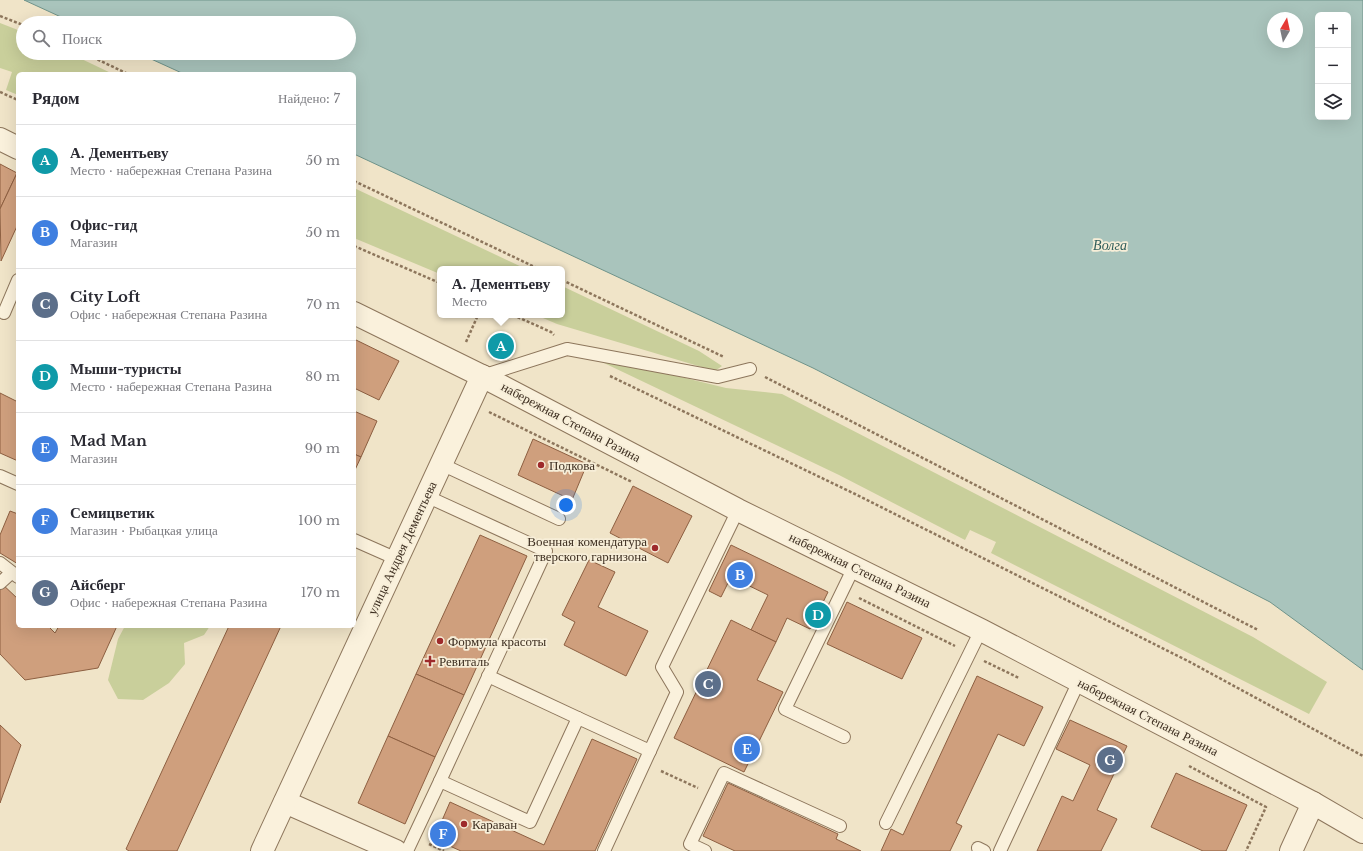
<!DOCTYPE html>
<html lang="ru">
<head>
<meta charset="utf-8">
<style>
  body { margin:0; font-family:"Libre Baskerville",serif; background:#f2f2f3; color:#2b2b33 }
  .controls { position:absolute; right:12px; top:12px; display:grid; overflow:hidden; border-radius:6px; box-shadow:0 4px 16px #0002 }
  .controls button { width:36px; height:36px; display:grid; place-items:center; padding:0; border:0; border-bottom:1px solid #e1e1e2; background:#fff; color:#2b2b33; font:20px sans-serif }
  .compass { position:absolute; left:1267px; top:12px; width:36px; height:36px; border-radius:50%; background:#fff; box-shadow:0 4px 16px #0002; rotate:9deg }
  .you { position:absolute; left:566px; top:505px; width:14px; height:14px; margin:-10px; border:3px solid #fff; border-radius:50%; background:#1a73e8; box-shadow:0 0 0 6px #1a73e833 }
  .badge { display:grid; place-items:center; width:26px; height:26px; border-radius:50%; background:#9e2a2b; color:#fff; font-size:13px; font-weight:700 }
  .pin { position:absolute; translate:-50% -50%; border:2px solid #fff; box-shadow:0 1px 4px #0006 }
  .popup { position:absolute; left:437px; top:266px; width:128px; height:52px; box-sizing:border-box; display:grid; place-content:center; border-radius:6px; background:#fff; filter:drop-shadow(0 1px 3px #0005); font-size:13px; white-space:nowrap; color:#7c7c81 }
  .popup b { font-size:15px; color:#2b2b33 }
  .popup::after { content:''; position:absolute; left:50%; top:100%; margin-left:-8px; border:8px solid transparent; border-top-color:#fff }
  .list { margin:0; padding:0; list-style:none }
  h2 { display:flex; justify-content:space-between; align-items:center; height:52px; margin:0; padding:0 16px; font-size:17px }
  h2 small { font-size:13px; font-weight:400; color:#7c7c81 }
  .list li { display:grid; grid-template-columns:26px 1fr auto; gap:12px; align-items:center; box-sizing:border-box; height:72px; padding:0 16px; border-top:1px solid #e1e1e2 }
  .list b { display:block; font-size:15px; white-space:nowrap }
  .list p { margin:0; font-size:13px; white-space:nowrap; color:#7c7c81 }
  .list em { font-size:13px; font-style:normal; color:#7c7c81 }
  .icon { flex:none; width:22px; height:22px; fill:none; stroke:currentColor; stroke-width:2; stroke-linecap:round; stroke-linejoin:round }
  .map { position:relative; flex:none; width:1363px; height:851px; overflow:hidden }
  .search { position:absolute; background:#fff; box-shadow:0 4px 16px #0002; left:16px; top:16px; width:340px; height:44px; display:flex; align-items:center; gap:10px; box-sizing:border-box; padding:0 14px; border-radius:22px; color:#7c7c81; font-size:15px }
  .panel { position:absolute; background:#fff; box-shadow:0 4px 16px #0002; left:16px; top:72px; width:340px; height:556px; border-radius:6px }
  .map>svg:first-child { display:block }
</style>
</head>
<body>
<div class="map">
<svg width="1363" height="851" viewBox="0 0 1363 851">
  <rect width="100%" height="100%" fill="#f0e4c8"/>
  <g fill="#c9cf9b">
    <path d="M 0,23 L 23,32 L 23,53 L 69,53 L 113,74 L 18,74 L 18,95 L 6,90 L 12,72 L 0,68 Z"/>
    <path d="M 354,188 L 526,269 L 440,269 L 440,274 L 354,238 Z"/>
    <path d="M 562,286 L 699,351 L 722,366 L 715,371 L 557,324 L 536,315 L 562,315 Z"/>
    <path d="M 583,353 L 726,388 L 782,394 L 1253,637 L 1327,682 L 1309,714 L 991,553 L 996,542 L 970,530 L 965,540 L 839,475 Z"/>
    <path d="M 125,626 L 210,626 L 204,635 L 184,643 L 185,664 L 169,683 L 143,700 L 118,699 L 108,680 L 118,639 Z"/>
  </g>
  <path fill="#a9c4bc" stroke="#6f938a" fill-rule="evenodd" d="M 24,0 L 1363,0 L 1363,670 L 1270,602 L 813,368 L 354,154 L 354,74 L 184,74 L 138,53 L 349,53 L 349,23 L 74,23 ZM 1318,15 L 1348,15 L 1348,117 L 1318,117 ZM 1273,18 L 1297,18 L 1297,42 L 1273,42 Z"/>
  <g fill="#cf9f7d" stroke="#8d5f41">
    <path d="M 0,164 L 17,173 L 0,209 Z"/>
    <path d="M 17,173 L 18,224 L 1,261 L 0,209 Z"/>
    <path d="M 354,339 L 399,361 L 379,400 L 354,388 Z"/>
    <path d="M 0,393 L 18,402 L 18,461 L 0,453 Z"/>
    <path d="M 354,411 L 377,421 L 361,457 L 354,454 Z"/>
    <path d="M 533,439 L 587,464 L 572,500 L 518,475 Z"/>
    <path d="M 354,454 L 361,457 L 354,472 Z"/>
    <path d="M 633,486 L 692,516 L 668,563 L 610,533 Z"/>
    <path d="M 10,511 L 18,514 L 18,564 L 0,553 L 0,535 Z"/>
    <path d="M 480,535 L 527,556 L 464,695 L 416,674 Z"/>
    <path d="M 731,545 L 828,592 L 810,629 L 787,618 L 776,642 L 751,630 L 768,595 L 731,577 L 721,597 L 709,591 Z"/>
    <path d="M 589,560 L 615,572 L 598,607 L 648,631 L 626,676 L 564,645 L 575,622 L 562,615 Z"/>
    <path d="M 0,582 L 18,599 L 18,626 L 48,626 L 55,633 L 59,626 L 117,626 L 98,668 L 25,680 L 0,654 Z"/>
    <path d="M 847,602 L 922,638 L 902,679 L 827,644 Z"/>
    <path d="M 731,620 L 776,642 L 757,680 L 783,692 L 744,772 L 674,738 Z"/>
    <path d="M 229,626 L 281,626 L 177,851 L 129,851 L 126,849 Z"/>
    <path d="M 416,674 L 464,695 L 435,757 L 388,736 Z"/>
    <path d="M 977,676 L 1043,707 L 1024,746 L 998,734 L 956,823 L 962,826 L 950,851 L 881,851 L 891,829 L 903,835 Z"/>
    <path d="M 1070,720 L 1127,746 L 1097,810 L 1117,819 L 1101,851 L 1037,851 L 1062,796 L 1073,801 L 1090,765 L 1056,749 Z"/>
    <path d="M 0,725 L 21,745 L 0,803 Z"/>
    <path d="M 388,736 L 435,757 L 405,824 L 358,803 Z"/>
    <path d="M 592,739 L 637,759 L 595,851 L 461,851 L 434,839 L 450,802 L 544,845 Z"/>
    <path d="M 1176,773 L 1247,805 L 1226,851 L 1203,851 L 1151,827 Z"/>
    <path d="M 728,783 L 838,834 L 836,839 L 861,851 L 735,851 L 703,836 Z"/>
  </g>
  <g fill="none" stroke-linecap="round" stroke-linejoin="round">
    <g stroke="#8d765c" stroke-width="14">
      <g id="service">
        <path d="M 4,313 L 18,280"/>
        <path d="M 482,376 L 567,349 L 718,377 L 750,369"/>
        <path d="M 441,464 L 559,519"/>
        <path d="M 0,476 L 18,484"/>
        <path d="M 426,496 L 546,551 L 440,781"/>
        <path d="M 354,540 L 397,559"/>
        <path d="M 0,563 L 18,577"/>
        <path d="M 0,583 L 11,573"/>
        <path d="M 488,676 L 578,718"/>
        <path d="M 844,737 L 785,709 L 854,567"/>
        <path d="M 886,823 L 981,630"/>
        <path d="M 978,848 L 984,851"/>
        <path d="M 407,851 L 440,781 L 530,822 L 578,718 L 650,751"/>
        <path d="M 604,851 L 677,692 L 662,667 L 738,510"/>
        <path d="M 705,851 L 690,844 L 724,773 L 840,826"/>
        <path d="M 1000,851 L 1079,681"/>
      </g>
    </g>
    <g stroke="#8d765c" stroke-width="24">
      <g id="minor">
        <path d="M 285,802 L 396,851"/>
        <path d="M 1291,851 L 1313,803 L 1363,832"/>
      </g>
    </g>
    <g stroke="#8d765c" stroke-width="24">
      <g id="tertiary">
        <path d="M 0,139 L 18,148"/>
        <path d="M 354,313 L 482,376 L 738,510 L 981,630 L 1313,803"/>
        <path d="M 262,851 L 482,376"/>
      </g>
    </g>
    <g stroke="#8d765c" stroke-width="2.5" stroke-dasharray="3 2" stroke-linecap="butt">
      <path d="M 0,16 L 23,25"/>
      <path d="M 84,53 L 128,74"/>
      <path d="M 0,92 L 18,100"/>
      <path d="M 354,181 L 539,269"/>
      <path d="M 354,246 L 440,283"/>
      <path d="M 562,280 L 724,357"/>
      <path d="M 513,315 L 551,332 L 554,335"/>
      <path d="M 466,342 L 478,315"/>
      <path d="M 610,376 L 855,494 L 1188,661 L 1363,756"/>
      <path d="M 765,377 L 1258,630"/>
      <path d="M 489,412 L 632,482"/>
      <path d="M 859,598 L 955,646"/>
      <path d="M 984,661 L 1019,678"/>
      <path d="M 1189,766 L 1266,807 L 1246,851"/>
      <path d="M 661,771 L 698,788"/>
      <path d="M 429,844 L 444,851"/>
    </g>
    <use href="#service" stroke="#faf1dc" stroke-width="12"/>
    <use href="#minor" stroke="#faf1dc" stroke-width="22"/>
    <use href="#tertiary" stroke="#faf1dc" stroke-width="22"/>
  </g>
  <g fill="#9e2a2b" stroke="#f7eed8" stroke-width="1.5">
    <circle cx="541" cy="465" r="4"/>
    <circle cx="655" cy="548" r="4"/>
    <circle cx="440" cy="641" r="4"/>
    <path d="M428 655h4v4h4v4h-4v4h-4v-4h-4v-4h4z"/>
    <circle cx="464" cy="824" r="4"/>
  </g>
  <g text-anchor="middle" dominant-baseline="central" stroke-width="3.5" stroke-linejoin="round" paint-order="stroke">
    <g font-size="13" fill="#3d2e20" stroke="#f7eed8">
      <text transform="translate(571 422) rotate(28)">набережная Степана Разина</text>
      <text transform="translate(402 548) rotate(-65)">улица Андрея Дементьева</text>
      <text transform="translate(860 570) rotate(26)">набережная Степана Разина</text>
      <text transform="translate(1148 717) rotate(27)">набережная Степана Разина</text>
    </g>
    <g font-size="13" fill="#3d2e20" stroke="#f7eed8" text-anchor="start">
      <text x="549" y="465">Подкова</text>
      <text x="647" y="541" text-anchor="end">Военная комендатура<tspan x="647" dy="15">тверского гарнизона</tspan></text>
      <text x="448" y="641">Формула красоты</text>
      <text x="439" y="661">Ревиталь</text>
      <text x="472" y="824">Караван</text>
    </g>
    <g font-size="14" font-style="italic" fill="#2f5d5a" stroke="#f7eed8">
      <text x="1110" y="245">Волга</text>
    </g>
  </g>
</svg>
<div class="controls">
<button>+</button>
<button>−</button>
<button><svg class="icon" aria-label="layers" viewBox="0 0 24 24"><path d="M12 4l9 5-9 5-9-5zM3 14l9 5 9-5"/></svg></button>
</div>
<svg class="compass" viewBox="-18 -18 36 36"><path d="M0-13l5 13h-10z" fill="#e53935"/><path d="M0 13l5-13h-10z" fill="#7c7c81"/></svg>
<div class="you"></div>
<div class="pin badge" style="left:501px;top:346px;background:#0f9aa8">A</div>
<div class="popup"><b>А. Дементьеву</b>Место</div>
<div class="pin badge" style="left:740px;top:575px;background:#3f7fe0">B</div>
<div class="pin badge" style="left:708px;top:684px;background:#5c6f8a">C</div>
<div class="pin badge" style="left:818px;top:615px;background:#0f9aa8">D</div>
<div class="pin badge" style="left:747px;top:749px;background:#3f7fe0">E</div>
<div class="pin badge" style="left:443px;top:834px;background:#3f7fe0">F</div>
<div class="pin badge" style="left:1110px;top:760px;background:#5c6f8a">G</div>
<div class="search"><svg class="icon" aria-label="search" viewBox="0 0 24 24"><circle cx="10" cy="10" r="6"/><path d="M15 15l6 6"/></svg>Поиск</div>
<section class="panel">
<h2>Рядом<small>Найдено: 7</small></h2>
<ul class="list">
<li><span class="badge" style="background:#0f9aa8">A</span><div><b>А. Дементьеву</b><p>Место · набережная Степана Разина</p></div><em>50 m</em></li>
<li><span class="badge" style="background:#3f7fe0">B</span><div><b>Офис-гид</b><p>Магазин</p></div><em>50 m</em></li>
<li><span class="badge" style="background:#5c6f8a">C</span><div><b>City Loft</b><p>Офис · набережная Степана Разина</p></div><em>70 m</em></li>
<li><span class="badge" style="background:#0f9aa8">D</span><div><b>Мыши-туристы</b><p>Место · набережная Степана Разина</p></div><em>80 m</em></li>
<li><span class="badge" style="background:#3f7fe0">E</span><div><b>Mad Man</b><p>Магазин</p></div><em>90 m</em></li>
<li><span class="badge" style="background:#3f7fe0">F</span><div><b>Семицветик</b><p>Магазин · Рыбацкая улица</p></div><em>100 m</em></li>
<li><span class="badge" style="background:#5c6f8a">G</span><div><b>Айсберг</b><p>Офис · набережная Степана Разина</p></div><em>170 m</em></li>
</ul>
</section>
</div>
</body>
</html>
